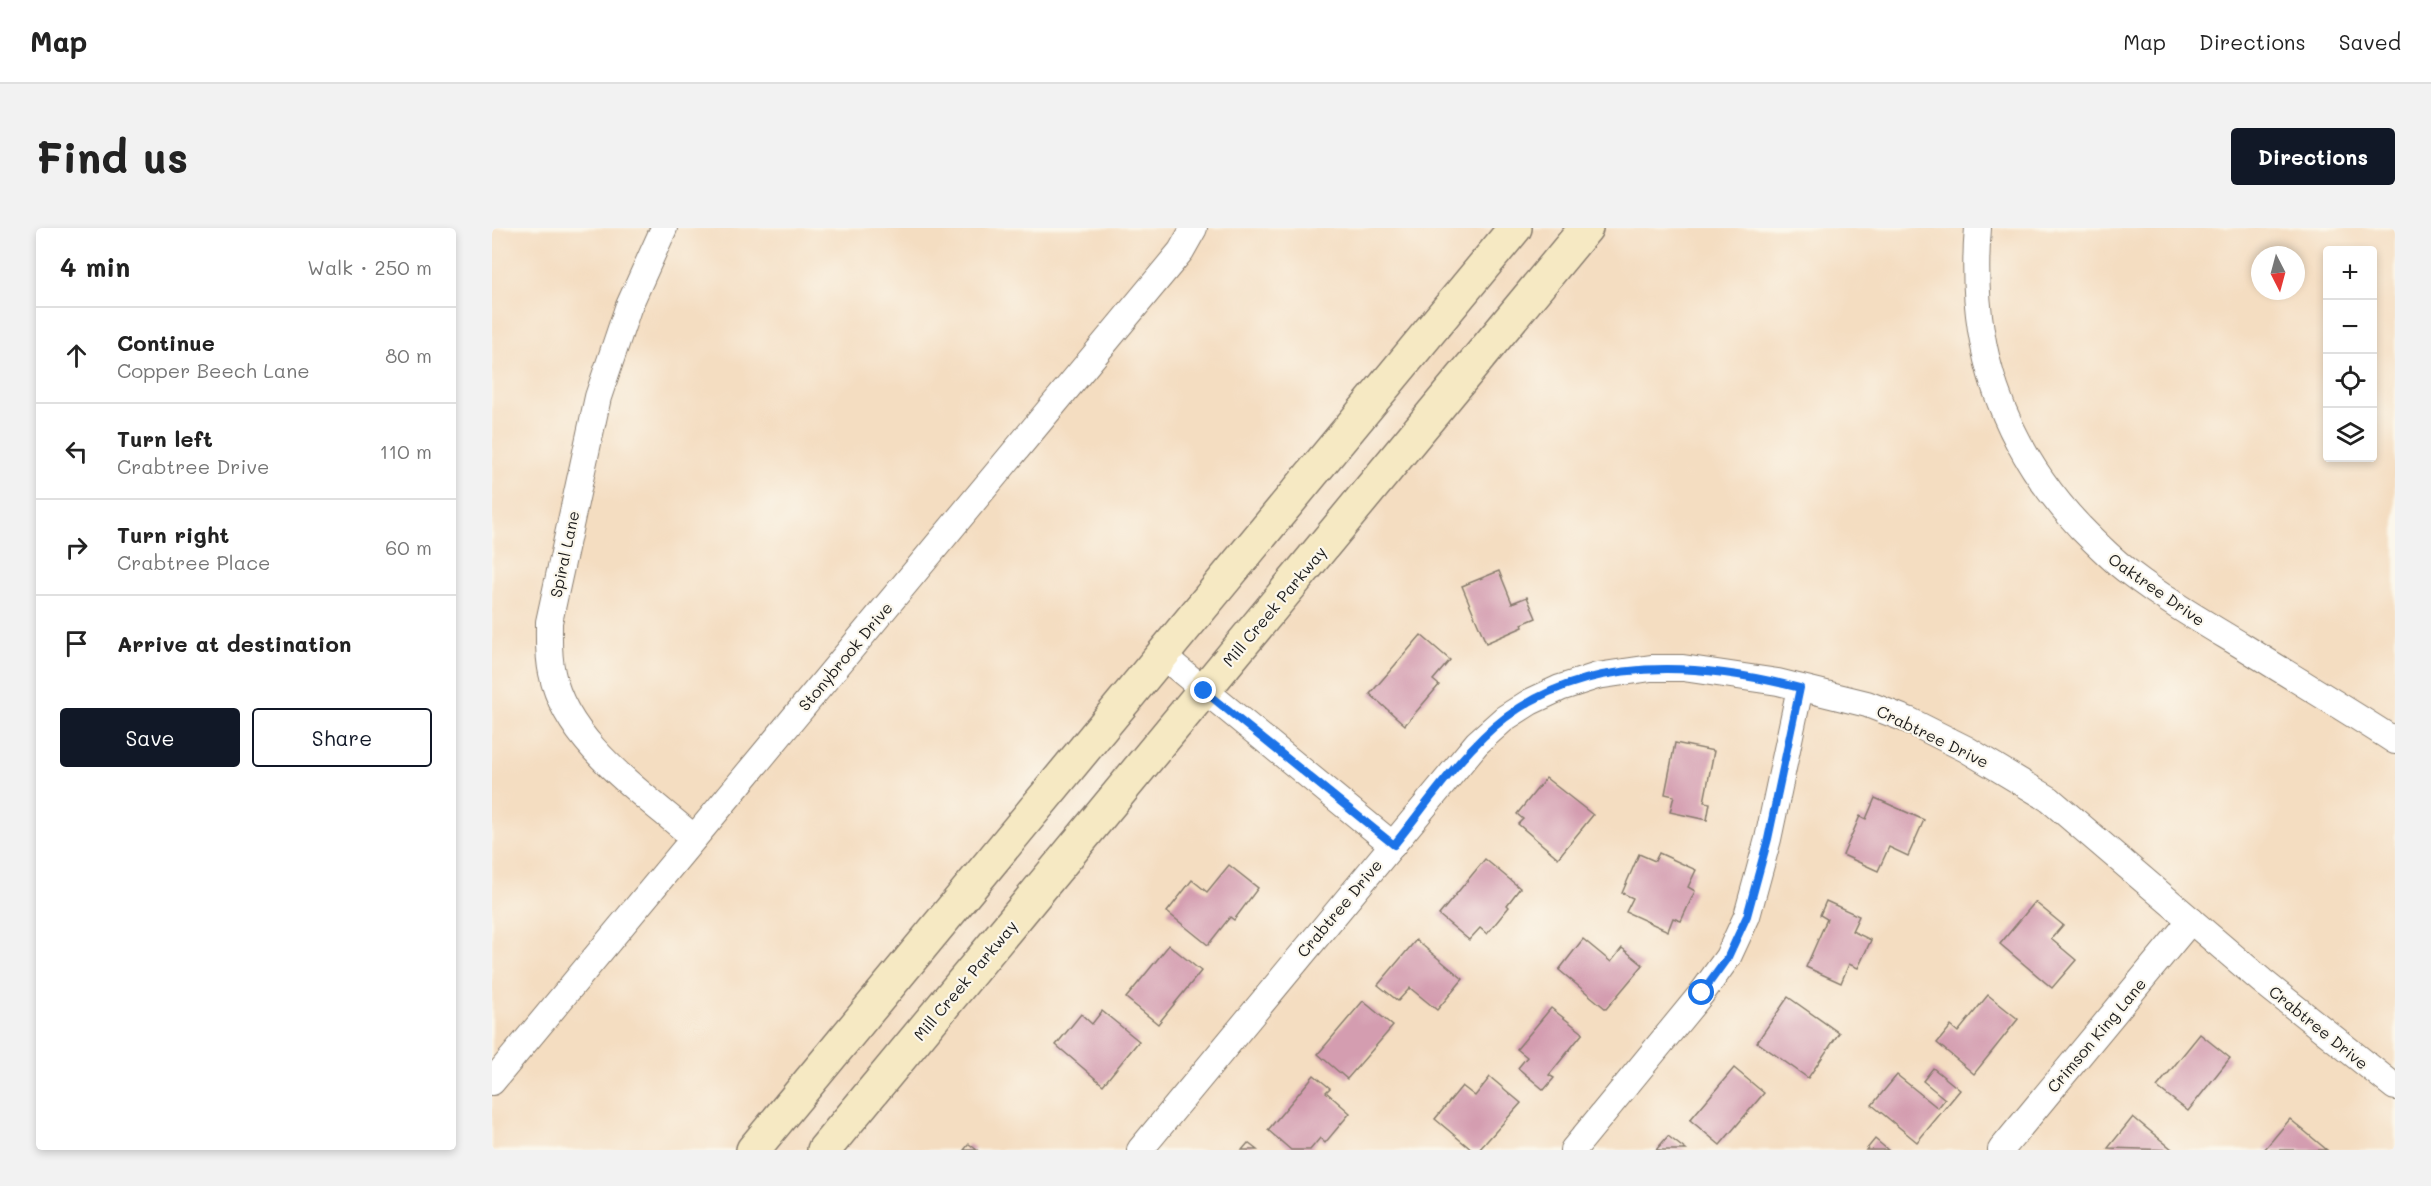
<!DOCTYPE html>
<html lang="en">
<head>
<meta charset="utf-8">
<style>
  body { margin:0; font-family:Mali,sans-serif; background:#f2f2f2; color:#222 }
  .controls { position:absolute; right:18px; top:18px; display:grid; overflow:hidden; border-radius:6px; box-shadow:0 3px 9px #0003 }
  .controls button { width:54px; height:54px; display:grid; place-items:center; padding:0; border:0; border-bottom:2px solid #e0e0e0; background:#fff; color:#222; font:30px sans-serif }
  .compass { position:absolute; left:1759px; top:18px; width:54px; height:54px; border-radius:50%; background:#fff; box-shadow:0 3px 9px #0003; rotate:174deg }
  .stop { position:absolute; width:18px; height:18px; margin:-14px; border:4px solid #1a73e8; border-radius:50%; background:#fff }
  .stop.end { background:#1a73e8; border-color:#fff; box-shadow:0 2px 6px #0008 }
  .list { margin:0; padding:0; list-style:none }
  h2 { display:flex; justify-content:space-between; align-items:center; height:78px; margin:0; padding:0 24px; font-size:26px }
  h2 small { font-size:20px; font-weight:400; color:#767676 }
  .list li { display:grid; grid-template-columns:39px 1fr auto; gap:18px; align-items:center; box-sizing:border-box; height:96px; padding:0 24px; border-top:2px solid #e0e0e0 }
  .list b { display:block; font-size:22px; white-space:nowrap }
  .list p { margin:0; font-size:20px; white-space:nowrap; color:#767676 }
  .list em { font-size:20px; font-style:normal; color:#767676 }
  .actions { display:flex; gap:12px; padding:18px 24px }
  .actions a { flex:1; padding:14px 0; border:2px solid #111827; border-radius:6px; text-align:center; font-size:21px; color:#111827 }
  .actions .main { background:#111827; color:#fff }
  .icon { flex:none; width:33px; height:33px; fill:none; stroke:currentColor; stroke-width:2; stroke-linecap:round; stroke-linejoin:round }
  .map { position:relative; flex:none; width:1903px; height:922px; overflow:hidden; border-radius:6px }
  header { display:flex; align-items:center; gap:36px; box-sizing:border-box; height:84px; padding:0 30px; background:#fff; border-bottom:2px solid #e0e0e0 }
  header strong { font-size:28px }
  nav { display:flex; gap:33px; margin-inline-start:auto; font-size:21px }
  .intro { display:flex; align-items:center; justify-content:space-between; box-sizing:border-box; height:144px; padding:0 36px }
  h1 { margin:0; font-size:42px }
  .button { padding:15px 27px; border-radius:6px; background:#111827; color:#fff; font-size:21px; font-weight:700 }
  main { display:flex; gap:36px; padding:0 36px }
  aside { flex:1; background:#fff; border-radius:6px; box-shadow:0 3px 9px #0003 }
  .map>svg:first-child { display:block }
</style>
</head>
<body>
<header>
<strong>Map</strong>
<nav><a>Map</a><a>Directions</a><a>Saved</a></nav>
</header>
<div class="intro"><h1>Find us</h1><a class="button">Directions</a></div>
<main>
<aside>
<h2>4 min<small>Walk · 250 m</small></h2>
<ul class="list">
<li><svg class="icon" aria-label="ahead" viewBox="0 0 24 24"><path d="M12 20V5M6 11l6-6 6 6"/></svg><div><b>Continue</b><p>Copper Beech Lane</p></div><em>80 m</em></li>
<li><svg class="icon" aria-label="left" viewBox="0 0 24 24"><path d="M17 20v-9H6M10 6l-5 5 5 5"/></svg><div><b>Turn left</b><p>Crabtree Drive</p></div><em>110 m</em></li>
<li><svg class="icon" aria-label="right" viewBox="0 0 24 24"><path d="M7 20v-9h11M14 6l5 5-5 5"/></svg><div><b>Turn right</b><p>Crabtree Place</p></div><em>60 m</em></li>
<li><svg class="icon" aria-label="arrive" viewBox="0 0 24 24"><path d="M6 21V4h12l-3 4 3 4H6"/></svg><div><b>Arrive at destination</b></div></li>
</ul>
<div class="actions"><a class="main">Save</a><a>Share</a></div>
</aside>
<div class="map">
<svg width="1903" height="922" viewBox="0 0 1903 922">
  <rect width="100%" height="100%" fill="#fbf7ec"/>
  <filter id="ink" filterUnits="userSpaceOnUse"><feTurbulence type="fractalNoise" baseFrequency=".0167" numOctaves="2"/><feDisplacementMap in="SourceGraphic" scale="12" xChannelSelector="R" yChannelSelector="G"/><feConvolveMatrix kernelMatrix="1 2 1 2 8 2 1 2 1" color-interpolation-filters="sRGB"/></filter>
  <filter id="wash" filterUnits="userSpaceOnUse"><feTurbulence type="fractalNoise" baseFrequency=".008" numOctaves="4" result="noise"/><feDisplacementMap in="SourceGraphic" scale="24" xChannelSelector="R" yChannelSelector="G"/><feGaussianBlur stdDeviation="1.35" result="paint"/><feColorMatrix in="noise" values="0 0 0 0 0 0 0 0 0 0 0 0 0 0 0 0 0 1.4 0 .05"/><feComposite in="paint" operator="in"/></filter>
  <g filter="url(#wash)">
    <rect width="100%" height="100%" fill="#f4ddc1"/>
    <g id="blocks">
      <g fill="#d49db0">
        <path d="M 1007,343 L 1020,375 L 1035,369 L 1044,390 L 1030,396 L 1031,399 L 994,415 L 970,358 Z"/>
        <path d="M 929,407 L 958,432 L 941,452 L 947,457 L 913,497 L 878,466 Z"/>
        <path d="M 1183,515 L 1222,523 L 1212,574 L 1218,575 L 1215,592 L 1178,584 L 1182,568 L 1173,566 Z"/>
        <path d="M 1054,550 L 1101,587 L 1066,630 L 1026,596 L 1031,591 L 1025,586 Z"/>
        <path d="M 1383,570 L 1432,592 L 1416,628 L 1397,619 L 1386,643 L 1351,627 L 1368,588 L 1374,591 Z"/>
        <path d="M 1167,625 L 1204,642 L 1196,659 L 1203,663 L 1189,693 L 1181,690 L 1176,703 L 1134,684 L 1141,670 L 1130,665 L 1147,626 L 1163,633 Z"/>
        <path d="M 993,631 L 1028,660 L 1015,677 L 1017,679 L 995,706 L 988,700 L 977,712 L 947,687 Z"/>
        <path d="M 737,637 L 766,660 L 742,692 L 738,689 L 716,717 L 675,684 L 700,652 L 715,664 Z"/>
        <path d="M 1334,673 L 1367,688 L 1360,703 L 1379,712 L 1366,740 L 1357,736 L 1349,755 L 1314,739 L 1335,691 L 1328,687 Z"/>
        <path d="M 1543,674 L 1571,697 L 1559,711 L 1584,732 L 1560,760 L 1508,716 Z"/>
        <path d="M 1091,711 L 1119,734 L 1130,720 L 1151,737 L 1114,781 L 1067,742 Z"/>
        <path d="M 924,712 L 971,751 L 945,782 L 918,760 L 906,773 L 886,757 Z"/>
        <path d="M 677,717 L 709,743 L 666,796 L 634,770 Z"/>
        <path d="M 1496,767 L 1526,791 L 1482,846 L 1445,815 L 1459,798 L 1466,804 Z"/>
        <path d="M 1296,769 L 1347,805 L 1316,850 L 1265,814 Z"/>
        <path d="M 871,773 L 901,798 L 855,851 L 826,826 Z"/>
        <path d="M 1059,780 L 1091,805 L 1057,847 L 1062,850 L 1052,862 L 1026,840 L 1035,829 L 1025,821 Z"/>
        <path d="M 610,783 L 647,813 L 611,857 L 564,817 L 589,786 L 600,796 Z"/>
        <path d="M 1708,806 L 1738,830 L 1696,883 L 1665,859 Z"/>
        <path d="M 1242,840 L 1272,865 L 1228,917 L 1198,892 Z"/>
        <path d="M 1441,840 L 1468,862 L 1425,914 L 1380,877 L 1405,847 L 1446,880 L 1453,871 L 1431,853 Z"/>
        <path d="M 822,847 L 838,860 L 834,864 L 858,885 L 833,915 L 828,910 L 818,922 L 799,922 L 776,902 Z"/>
        <path d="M 998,849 L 1029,875 L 987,922 L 980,922 L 943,891 L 970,858 L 983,868 Z"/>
        <path d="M 1641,889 L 1681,922 L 1616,920 Z"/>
        <path d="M 1798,891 L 1835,922 L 1772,922 Z"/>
        <path d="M 1176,908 L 1194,922 L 1164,922 Z"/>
        <path d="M 1383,911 L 1396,922 L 1374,922 Z"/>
        <path d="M 756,915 L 765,922 L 750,922 Z"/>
        <path d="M 477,916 L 485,922 L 472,922 Z"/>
      </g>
    </g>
  </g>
  <g filter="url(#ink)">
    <use href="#blocks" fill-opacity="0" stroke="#887c6e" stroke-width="1.5"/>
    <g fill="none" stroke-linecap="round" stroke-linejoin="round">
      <g stroke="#887c6e" stroke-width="28">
        <g id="minor">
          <path d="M 172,0 L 136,80 L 106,169 L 57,394 C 57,411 56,428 60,445 C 74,515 151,565 202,610"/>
          <path d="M 1486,0 C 1476,115 1508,214 1588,299 C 1604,315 1620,332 1638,345 C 1673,372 1711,394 1749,417 C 1800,449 1852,480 1903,513"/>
          <path d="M 671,428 L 901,617"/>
          <path d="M 0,854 L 689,23 L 702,0"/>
          <path d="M 648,922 L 985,515 L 1013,490 L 1038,474 L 1068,460 L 1105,448 L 1159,440 L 1191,440 L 1286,454 L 1375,476 L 1416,492 L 1474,521 L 1557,571 L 1770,753 L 1903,859"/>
          <path d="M 1081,922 L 1210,765 L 1236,729 L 1255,688 L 1276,611 L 1308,460"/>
          <path d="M 1509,922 L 1699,692"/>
        </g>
      </g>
      <g stroke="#887c6e" stroke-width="36">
        <g id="secondary">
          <path d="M 261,922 L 1023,0"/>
          <path d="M 332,922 L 1094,0"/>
        </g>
      </g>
      <use href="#minor" stroke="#fff" stroke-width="26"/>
      <use href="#secondary" stroke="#f6e9c3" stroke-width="33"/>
    </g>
  </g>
  <g fill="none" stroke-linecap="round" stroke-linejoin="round" filter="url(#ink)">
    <path stroke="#1a73e8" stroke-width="8" d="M 712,463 L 902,617 C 935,576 972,521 1013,490 C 1097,426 1212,435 1308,460 L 1276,611 L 1255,688 L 1236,729 L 1210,765"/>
  </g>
  <g text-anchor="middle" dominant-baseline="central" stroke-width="4.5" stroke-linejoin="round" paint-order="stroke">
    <g font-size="16" fill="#1c1c1c" stroke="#fbf7ec">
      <text transform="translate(72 326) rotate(-78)">Spiral Lane</text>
      <text transform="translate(1665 361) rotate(35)">Oaktree Drive</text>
      <text transform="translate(782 378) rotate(-50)">Mill Creek Parkway</text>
      <text transform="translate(353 428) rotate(-50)">Stonybrook Drive</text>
      <text transform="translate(1441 508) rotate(26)">Crabtree Drive</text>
      <text transform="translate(847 680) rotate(-50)">Crabtree Drive</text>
      <text transform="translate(473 752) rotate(-50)">Mill Creek Parkway</text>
      <text transform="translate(1827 799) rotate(39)">Crabtree Drive</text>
      <text transform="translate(1604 807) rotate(-50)">Crimson King Lane</text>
    </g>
  </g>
</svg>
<div class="controls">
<button>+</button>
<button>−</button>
<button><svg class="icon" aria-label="locate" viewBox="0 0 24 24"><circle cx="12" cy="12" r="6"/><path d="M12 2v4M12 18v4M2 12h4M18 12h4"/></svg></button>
<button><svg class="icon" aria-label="layers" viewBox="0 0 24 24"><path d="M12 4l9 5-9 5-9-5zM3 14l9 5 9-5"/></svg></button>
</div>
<svg class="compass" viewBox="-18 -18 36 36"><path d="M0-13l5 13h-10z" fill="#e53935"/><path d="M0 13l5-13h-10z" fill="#767676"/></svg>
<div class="stop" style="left:1210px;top:765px"></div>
<div class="stop end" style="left:712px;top:463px"></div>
</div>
</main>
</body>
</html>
